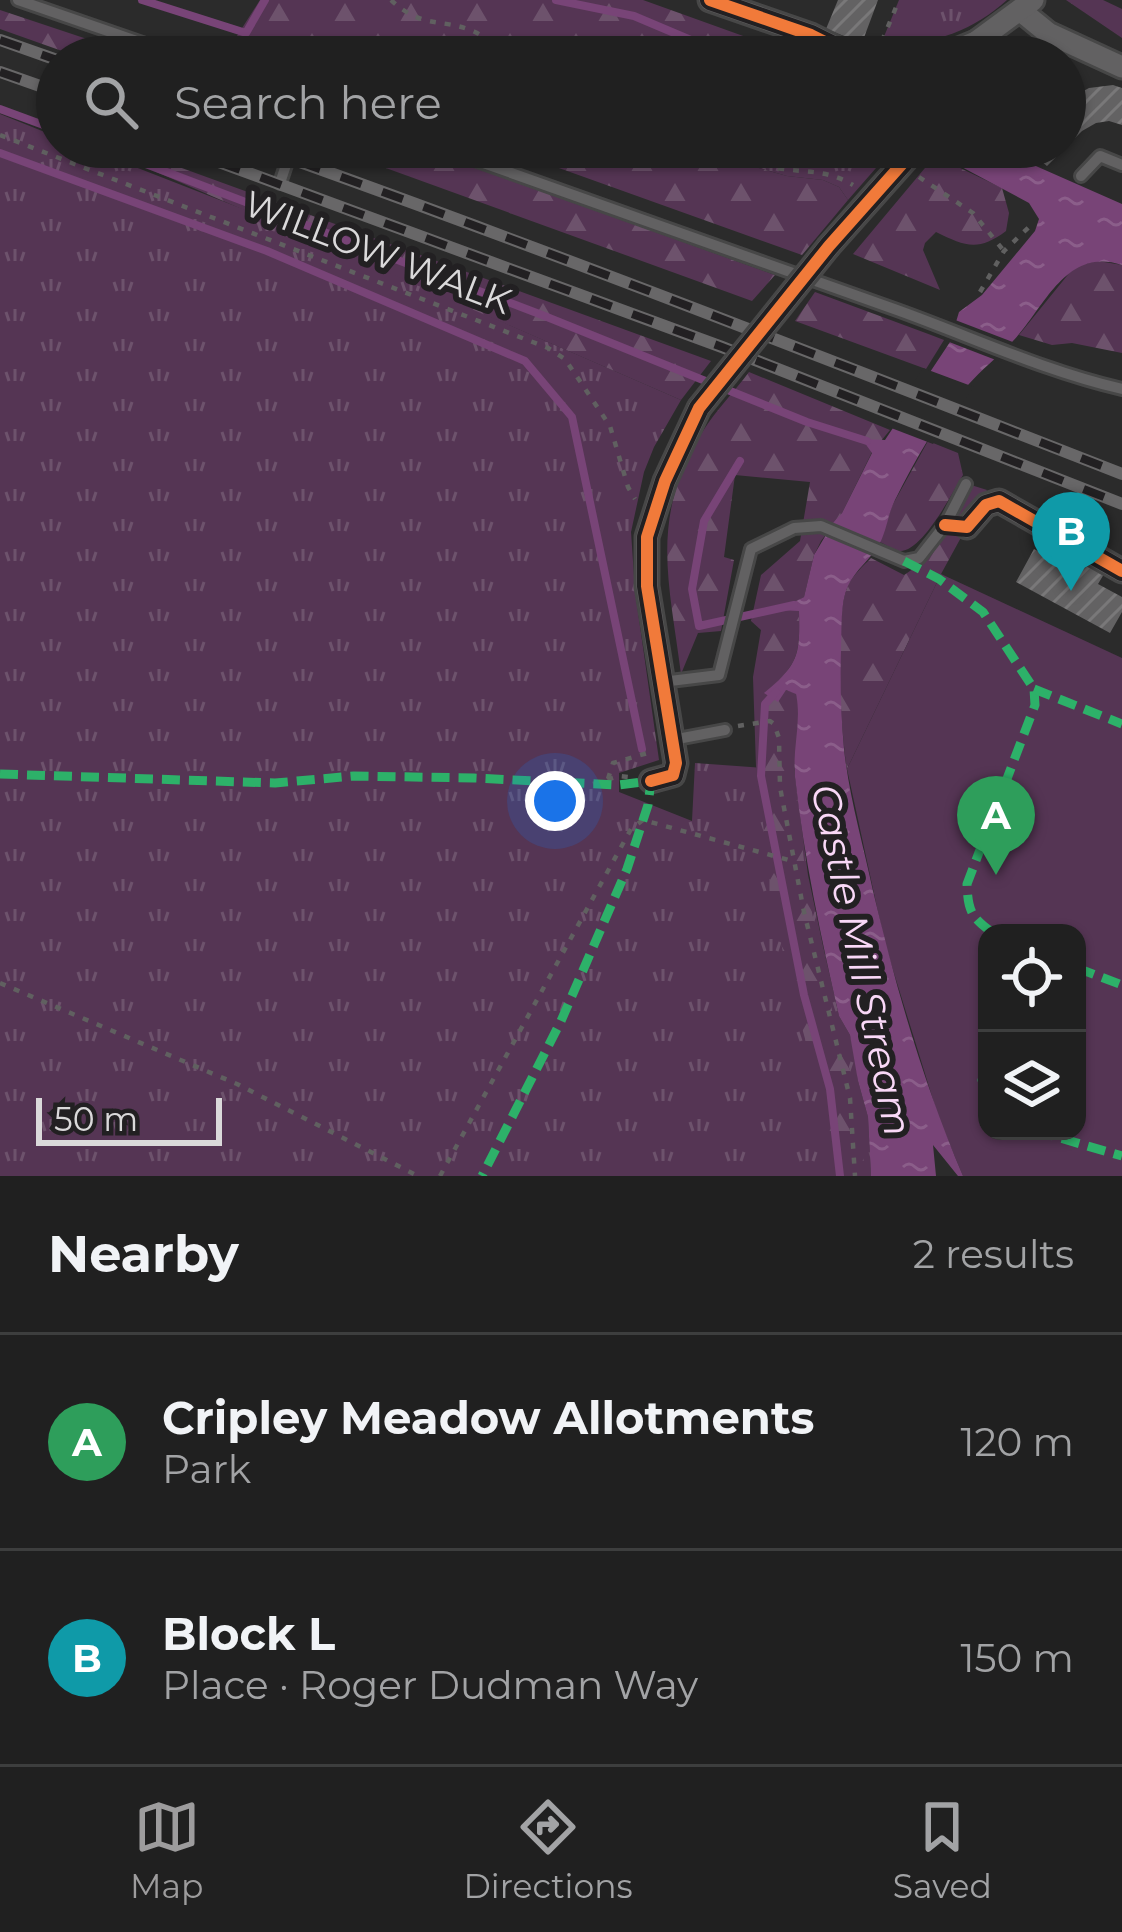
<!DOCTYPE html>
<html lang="en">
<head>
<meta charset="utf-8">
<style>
  body { margin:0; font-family:Montserrat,sans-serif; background:#2d2d2d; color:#f1f3f6 }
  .controls { position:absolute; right:36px; bottom:36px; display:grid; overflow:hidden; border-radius:24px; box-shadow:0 3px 9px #0004 }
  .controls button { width:108px; height:108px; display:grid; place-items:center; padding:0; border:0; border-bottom:3px solid #3d3e3e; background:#202020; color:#f1f3f6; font:60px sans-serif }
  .scale { position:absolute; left:36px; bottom:30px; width:186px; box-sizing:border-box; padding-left:12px; border:6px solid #dad9da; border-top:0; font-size:33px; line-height:42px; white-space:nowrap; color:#dad9da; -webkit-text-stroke:9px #222022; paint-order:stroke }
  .you { position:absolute; left:555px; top:801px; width:42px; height:42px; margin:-30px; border:9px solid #fff; border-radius:50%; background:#1a73e8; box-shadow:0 0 0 18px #1a73e833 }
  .badge { display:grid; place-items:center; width:78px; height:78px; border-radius:50%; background:#9d9c9d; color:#fff; font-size:39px; font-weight:700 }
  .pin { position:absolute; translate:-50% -99px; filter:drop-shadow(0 3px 6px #0008) }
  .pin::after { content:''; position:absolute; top:63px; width:42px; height:36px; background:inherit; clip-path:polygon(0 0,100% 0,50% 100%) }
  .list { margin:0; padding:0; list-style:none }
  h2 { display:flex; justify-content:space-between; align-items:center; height:156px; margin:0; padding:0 48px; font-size:51px }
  h2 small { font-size:39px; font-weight:400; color:#a2a3a5 }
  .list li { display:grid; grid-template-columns:78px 1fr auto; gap:36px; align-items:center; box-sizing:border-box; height:216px; padding:0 48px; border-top:3px solid #3d3e3e }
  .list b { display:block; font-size:45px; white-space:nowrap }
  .list p { margin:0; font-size:39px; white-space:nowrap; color:#a2a3a5 }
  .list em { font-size:39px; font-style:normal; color:#a2a3a5 }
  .icon { flex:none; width:66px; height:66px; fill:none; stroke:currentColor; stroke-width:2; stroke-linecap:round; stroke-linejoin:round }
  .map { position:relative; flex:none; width:1122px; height:1176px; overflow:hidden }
  .search { position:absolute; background:#202020; box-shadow:0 3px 9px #0004; left:36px; right:36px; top:36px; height:132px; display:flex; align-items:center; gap:30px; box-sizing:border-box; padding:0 42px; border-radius:66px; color:#a2a3a5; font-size:45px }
  .sheet { height:588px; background:#202020 }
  nav { display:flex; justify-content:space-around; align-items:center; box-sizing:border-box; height:168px; border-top:3px solid #3d3e3e; background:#202020; font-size:33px; color:#a2a3a5 }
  nav a { display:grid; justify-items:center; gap:6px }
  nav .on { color:#9d9c9d }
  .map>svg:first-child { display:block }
</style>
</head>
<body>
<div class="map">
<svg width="1122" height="1176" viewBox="0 0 1122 1176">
  <defs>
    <pattern id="grass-tufts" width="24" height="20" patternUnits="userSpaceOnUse" patternTransform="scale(3)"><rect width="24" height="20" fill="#553554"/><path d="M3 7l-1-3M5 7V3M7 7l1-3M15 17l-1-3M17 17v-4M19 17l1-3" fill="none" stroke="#6d526c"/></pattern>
    <pattern id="forest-firs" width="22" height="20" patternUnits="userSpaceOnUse" patternTransform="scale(3)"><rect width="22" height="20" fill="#553554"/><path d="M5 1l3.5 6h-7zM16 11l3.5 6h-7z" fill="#6d526c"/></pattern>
    <pattern id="water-ripples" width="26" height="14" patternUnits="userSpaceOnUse" patternTransform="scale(3)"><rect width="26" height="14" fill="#784477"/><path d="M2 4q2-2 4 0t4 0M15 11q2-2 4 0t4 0" fill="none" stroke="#8b5e8a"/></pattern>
    <pattern id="building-hatch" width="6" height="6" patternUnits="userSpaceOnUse" patternTransform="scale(3)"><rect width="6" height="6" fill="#636263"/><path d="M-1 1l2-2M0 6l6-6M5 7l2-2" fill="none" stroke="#797879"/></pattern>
  </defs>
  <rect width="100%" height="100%" fill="#2b2b2b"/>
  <g fill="url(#grass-tufts)">
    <path d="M 899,0 L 1007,0 C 972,32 927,47 881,44 Z"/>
    <path d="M 0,114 L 57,137 L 57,147 L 84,147 L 253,213 L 681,400 L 654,447 L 644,472 L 631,532 L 635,591 L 659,760 L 619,773 L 619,792 L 692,821 L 695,763 L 794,770 L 808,875 L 823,946 L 839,1016 L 850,1035 L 855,1054 L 858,1081 L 868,1117 L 871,1176 L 0,1176 Z"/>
    <path d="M 695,147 L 803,147 L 855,165 L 876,168 L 848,200 L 839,187 L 823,180 L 787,176 L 748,165 L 729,165 Z"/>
  </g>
  <g fill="url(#forest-firs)">
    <path d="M 260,0 L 643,0 L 802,57 L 607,57 L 583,50 L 559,57 L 248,57 L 228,50 Z"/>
    <path d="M 1066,0 L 1103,0 L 1122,9 L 1122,38 Z"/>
    <path d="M 0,10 L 141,57 L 79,57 L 0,29 Z"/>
    <path d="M 99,147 L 124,147 L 711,361 L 681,400 Z"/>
    <path d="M 328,147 L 419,147 L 775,275 L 752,301 Z"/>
    <path d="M 500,147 L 695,147 L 729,165 L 748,165 L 787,176 L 823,180 L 839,187 L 848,200 L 802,255 Z"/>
    <path d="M 803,147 L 894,147 L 876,168 L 856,165 Z"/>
    <path d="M 935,156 L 1002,188 L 1009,213 L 1006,231 C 978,252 965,246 936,232 L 925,243 L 923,250 L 940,290 L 853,254 Z"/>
    <path d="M 1098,261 L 1122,265 L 1122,353 L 1072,343 L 1052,345 L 1019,335 L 1075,266 Z"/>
    <path d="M 815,292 L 931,335 L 944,340 L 926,369 L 795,321 Z"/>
    <path d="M 749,372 L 890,430 L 872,452 L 842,513 L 821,541 L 814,555 L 804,597 L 782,610 L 799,610 C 800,655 799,663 765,693 L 786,690 L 796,693 L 800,712 L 794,770 L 807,888 L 832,1010 L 853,1081 L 863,1140 L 864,1176 L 818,1176 L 822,1100 L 786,970 L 769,874 L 756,766 L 753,677 L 761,630 L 751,621 L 761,575 L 800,541 L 810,482 L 735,475 L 724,557 L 734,560 L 721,631 L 698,633 L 681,674 C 669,580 649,517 703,431 C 716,410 734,392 749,372 Z"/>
    <path d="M 928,441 L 958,453 L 963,475 C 952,493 922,553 899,551 C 894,550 884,544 880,542 L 892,506 Z"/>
    <path d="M 971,485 L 987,490 L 941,574 L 847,769 C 841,732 834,621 847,588 C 851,577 863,566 871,558 L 904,575 C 934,557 957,518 971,485 Z"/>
  </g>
  <path fill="#553554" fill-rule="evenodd" d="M 941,574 L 1122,658 L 1122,1176 L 963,1176 L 939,1119 L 885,944 L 847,769 ZM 987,933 L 1077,933 L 1077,1131 L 987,1131 Z"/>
  <path fill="url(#water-ripples)" d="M 928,147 L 993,147 L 1122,204 L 1122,265 C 1066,246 1045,307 1013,341 C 999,356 982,369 968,385 C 938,419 915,460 895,500 C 888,514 887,529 880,543 C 872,558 855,570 848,586 C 840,603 842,630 841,649 C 840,682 841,716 844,749 C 849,796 863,844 873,891 C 896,988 924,1085 963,1176 L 958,1176 L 933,1145 L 936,1176 L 871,1176 L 868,1117 L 858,1081 L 850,1035 L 839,1016 C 821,937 804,858 795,777 C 792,749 802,722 796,694 L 786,690 L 778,702 L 764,693 C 799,664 800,655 799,611 L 779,610 L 804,597 L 814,555 L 833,523 L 842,513 L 872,453 L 862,439 L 885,440 L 950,342 L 959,312 L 982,295 L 1035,231 L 1039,219 L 1029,203 L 956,164 L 923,151 Z"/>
  <g fill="#2b2b2b">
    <path d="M 950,318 L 1018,344 L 1001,362 L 944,340 Z"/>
    <path d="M 923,368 L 974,387 L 933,444 L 886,426 Z"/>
  </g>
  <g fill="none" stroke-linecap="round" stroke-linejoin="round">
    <g stroke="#784477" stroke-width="8">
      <path d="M 142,0 L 246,33 L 265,0"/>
      <path d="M 556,0 L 634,16 L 731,57"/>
      <path d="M 0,109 L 57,130"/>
      <path d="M 101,147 L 542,315 L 807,422 L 867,441"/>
      <path d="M 0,153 L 267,251 L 525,361 L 572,417 L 642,749"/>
      <path d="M 740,461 L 704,521 L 692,589 L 699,626 L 794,605"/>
      <path d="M 776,692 L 765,704 L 761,776 L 804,995 L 830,1089 L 840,1176"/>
    </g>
  </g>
  <g fill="url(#building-hatch)">
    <path d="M 838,0 L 878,0 L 862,43 L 826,29 Z"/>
    <path d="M 1113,85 L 1122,88 L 1122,125 L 1109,121 L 1096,123 L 1082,131 L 1047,166 L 1024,147 L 1065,147 L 1065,101 L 1089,88 Z"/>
    <path d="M 1034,549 L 1060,563 L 1065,553 L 1104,574 L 1098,584 L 1122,597 L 1122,612 L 1110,633 L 1016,582 Z"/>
  </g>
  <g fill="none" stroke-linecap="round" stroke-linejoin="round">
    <g stroke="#474747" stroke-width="16">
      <g id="lane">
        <path d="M 18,0 L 183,57"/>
        <path d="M 438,147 C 591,201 744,256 897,310 C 972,337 1044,371 1122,389"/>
        <path d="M 1081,176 L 1100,156 L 1122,165"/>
        <path d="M 280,183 L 292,147"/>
        <path d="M 662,682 L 719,675 L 751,549 L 794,528 L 821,526 L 904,561 L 919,558 L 945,525 L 966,484"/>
        <path d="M 672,740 L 725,730"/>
      </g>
    </g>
    <g stroke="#474747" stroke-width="27">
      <g id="street">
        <path d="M 710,0 L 811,35 L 841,50 L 867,57"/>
        <path d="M 1021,11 L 1048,33 L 1122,67"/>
        <path d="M 902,57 L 954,51 L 976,42"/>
        <path d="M 980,57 L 976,42 L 1033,0"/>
        <path d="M 829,246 L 917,147"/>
        <path d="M 967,527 L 986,505 L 999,501 L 1122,571"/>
        <path d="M 651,781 L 673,775 L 676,763 L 647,586 L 647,537 L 665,481 L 699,408"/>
      </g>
    </g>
    <g stroke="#606060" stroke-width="4.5" stroke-dasharray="6 9" stroke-linecap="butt">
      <path d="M 391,0 C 423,30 441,17 475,32 C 487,38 498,48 508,57"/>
      <path d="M 882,41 L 899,0"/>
      <path d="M 0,135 L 548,348 L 565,359 L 610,426 L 628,487 L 635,499"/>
      <path d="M 722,147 C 740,155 758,164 777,168 C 806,173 826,169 853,185"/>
      <path d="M 919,177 L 973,213 L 1004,251"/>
      <path d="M 980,292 L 1004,251 L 1030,226"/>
      <path d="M 738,726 L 770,721 L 774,724 L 779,738 L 780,787 L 804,912 L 850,1098 L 855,1176"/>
      <path d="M 608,779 L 613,763 L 651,752 L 651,749"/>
      <path d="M 593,784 L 619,776 L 628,777"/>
      <path d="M 0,983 L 237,1084 L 418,1176"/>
      <path d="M 440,1176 L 631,829 L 643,820 L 796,862"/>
    </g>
    <use href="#lane" stroke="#626162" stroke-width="10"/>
    <use href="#street" stroke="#626162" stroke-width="21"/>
    <g stroke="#686768" stroke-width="12">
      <g id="rail">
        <path d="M 0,40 L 57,60"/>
        <path d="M 0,72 L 57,92"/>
        <path d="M 178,147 L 722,347 L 1122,504"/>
        <path d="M 258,147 C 548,250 835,362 1122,474"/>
      </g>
    </g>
    <use href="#rail" stroke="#222022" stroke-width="8" stroke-dasharray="22" stroke-linecap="butt"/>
    <g stroke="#474747" stroke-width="27" stroke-linecap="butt">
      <path id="street-bridge" d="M 699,408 L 829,246"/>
    </g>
    <use href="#street-bridge" stroke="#626162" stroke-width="21"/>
    <g stroke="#2db169" stroke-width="9" stroke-dasharray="18 9" stroke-linecap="butt">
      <path d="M 904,561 L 939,579 L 983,612 L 1034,689 L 1035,705 L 967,884 C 968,911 971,917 993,933"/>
      <path d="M 1034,689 L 1122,724"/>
      <path d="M 0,774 L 275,783 L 354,776 L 474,778 L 618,785 L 651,781 L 648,805 L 627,869 L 561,1021 L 482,1176"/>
      <path d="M 1077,968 L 1122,985"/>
      <path d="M 987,1069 L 982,1080 L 987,1100"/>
      <path d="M 1036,1131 L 1122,1156"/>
    </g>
    <g stroke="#222022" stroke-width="20">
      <g id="cycleway">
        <path d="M 710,0 L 811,35 L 841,50 L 867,57"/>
        <path d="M 945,525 L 967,527 L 986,505 L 999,501 L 1122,571"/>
        <path d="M 651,781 L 673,775 L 676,763 L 647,586 L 647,537 L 665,481 L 699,408 L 829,246 L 917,147"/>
      </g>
    </g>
    <use href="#cycleway" stroke="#f17a3a" stroke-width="12"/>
  </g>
  <g text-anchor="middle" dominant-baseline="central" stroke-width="12" stroke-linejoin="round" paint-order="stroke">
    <g font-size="36" fill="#dad9da" stroke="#222022">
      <text transform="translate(378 252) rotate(21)">WILLOW WALK</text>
    </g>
    <g font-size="39" font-style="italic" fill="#f9d8f7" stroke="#222022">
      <text transform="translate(862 960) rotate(78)">Castle Mill Stream</text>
    </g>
  </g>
</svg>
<div class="controls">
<button><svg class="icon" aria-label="locate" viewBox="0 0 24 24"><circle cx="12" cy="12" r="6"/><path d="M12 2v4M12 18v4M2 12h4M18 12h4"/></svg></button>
<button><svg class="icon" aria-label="layers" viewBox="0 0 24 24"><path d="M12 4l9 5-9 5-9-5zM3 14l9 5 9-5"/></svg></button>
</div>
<div class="scale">50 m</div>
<div class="you"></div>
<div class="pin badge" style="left:996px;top:875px;background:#2e9e5b">A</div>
<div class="pin badge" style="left:1071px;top:591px;background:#0f9aa8">B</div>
<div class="search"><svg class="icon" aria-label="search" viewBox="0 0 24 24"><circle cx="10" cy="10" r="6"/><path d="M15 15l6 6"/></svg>Search here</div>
</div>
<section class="sheet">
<h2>Nearby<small>2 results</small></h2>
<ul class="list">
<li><span class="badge" style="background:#2e9e5b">A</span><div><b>Cripley Meadow Allotments</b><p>Park</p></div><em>120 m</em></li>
<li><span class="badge" style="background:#0f9aa8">B</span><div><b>Block L</b><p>Place · Roger Dudman Way</p></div><em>150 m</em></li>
</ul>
</section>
<nav>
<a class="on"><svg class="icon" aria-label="map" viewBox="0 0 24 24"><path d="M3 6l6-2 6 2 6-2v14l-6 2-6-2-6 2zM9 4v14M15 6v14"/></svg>Map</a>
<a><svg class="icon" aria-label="directions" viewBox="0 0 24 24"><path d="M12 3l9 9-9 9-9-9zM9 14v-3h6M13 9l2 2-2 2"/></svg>Directions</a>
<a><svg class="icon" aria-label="saved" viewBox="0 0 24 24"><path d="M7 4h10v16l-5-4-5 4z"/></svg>Saved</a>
</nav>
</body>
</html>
